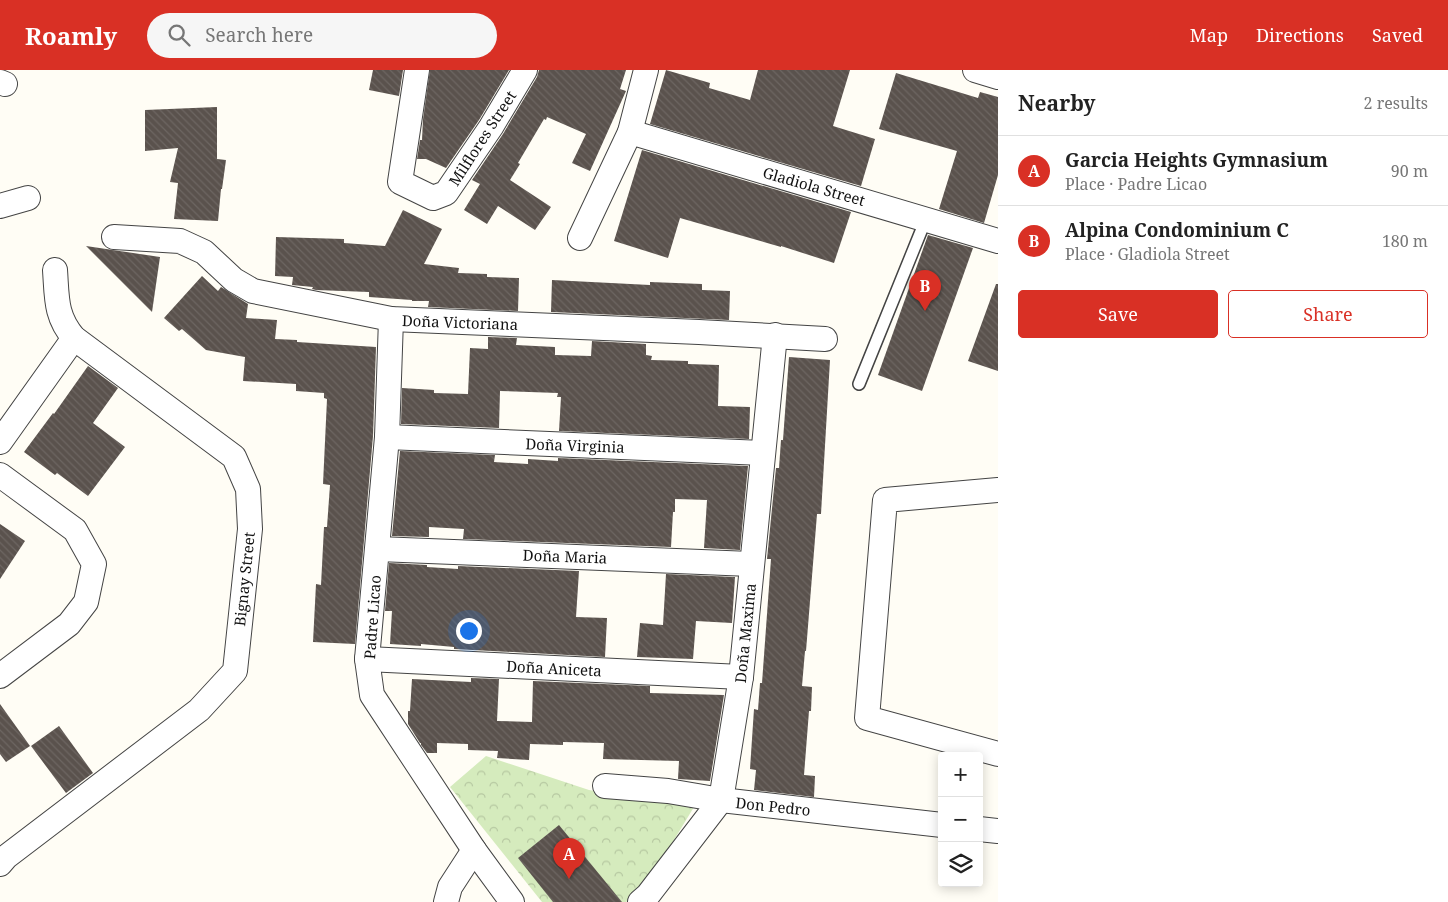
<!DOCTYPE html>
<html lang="en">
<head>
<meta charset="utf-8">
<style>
  body { margin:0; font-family:"Noto Serif",serif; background:#f6f6f6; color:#222 }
  .controls { position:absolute; right:15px; bottom:15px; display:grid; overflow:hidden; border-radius:5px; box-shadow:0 2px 12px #0003 }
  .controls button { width:45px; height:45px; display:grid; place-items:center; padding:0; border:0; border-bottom:1px solid #e0e0e0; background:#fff; color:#222; font:25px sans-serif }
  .you { position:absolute; left:468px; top:560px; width:18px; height:18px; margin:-12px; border:4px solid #fff; border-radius:50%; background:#1a73e8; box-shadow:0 0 0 8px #1a73e833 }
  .badge { display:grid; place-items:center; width:32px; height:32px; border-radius:50%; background:#d93025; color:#fff; font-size:16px; font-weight:700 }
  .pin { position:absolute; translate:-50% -41px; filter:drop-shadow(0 1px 2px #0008) }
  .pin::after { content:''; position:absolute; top:26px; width:18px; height:15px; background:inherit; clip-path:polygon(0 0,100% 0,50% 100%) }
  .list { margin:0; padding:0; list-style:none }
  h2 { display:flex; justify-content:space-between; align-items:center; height:65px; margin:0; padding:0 20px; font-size:21px }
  h2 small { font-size:16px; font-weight:400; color:#767676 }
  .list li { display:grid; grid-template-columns:32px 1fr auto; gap:15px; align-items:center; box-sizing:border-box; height:70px; padding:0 20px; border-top:1px solid #e0e0e0 }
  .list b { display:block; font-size:19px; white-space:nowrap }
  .list p { margin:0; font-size:16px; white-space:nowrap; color:#767676 }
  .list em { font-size:16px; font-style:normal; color:#767676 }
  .actions { display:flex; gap:10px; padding:15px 20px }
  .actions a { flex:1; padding:11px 0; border:1px solid #d93025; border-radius:5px; text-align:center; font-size:18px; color:#d93025 }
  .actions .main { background:#d93025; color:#fff }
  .icon { flex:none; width:28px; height:28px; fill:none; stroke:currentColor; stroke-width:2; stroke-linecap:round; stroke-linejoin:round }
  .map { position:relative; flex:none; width:998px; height:832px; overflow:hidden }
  header { display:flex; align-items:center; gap:30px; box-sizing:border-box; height:70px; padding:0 25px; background:#d93025; color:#fff }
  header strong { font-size:24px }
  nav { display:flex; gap:28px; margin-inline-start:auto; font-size:18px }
  .search { width:350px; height:45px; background:#f6f6f6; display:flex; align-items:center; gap:12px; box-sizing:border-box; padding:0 18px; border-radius:28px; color:#767676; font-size:19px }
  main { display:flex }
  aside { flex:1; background:#fff }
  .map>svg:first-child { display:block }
</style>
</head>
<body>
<header>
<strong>Roamly</strong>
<div class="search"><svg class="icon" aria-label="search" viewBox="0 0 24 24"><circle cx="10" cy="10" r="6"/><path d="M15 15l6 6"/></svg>Search here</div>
<nav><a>Map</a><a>Directions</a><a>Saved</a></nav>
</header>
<main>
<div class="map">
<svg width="998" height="832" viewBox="0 0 998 832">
  <defs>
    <pattern id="park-crowns" width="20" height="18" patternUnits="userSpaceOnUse" patternTransform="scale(1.25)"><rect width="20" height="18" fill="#d5ebbd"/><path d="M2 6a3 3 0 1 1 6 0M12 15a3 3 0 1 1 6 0" fill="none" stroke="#b6c8a1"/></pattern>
    <pattern id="building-back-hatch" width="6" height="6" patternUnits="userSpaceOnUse" patternTransform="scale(1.25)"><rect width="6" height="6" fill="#5a524d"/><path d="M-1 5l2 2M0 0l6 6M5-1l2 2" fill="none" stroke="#6d6662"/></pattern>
  </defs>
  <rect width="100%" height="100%" fill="#fffdf5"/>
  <path fill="url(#park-crowns)" d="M 486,686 L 589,720 L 694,737 L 646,816 L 626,832 L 542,832 L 450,717 Z"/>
  <g fill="url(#building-back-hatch)">
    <path d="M 373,0 L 403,0 L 399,26 L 369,20 Z"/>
    <path d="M 430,0 L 509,0 L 479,50 L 446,98 L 426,89 L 417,89 L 420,70 L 422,70 L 423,49 Z"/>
    <path d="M 539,0 L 626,0 L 620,19 L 626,21 L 590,101 L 572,93 L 586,64 L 547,47 L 546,50 L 544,49 L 518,93 L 520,94 L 510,110 L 551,137 L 535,160 L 498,136 L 487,154 L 464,140 L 480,114 L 472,110 L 503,64 L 537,7 Z"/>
    <path d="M 666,0 L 710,13 L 709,18 L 750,30 L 758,0 L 850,0 L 833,56 L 875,69 L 861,116 L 650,54 Z"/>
    <path d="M 896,3 L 978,28 L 980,22 L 998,27 L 998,105 L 984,153 L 939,139 L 957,81 L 879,59 Z"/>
    <path d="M 217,37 L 217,89 L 226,90 L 222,119 L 221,119 L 218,151 L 174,149 L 178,113 L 170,112 L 178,78 L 145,81 L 145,40 Z"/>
    <path d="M 642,80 L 851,142 L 834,193 L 781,176 L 781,177 L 680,148 L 668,188 L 614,171 Z"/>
    <path d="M 403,140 L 442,159 L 424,194 L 459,198 L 458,203 L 487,204 L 487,207 L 519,208 L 518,241 L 428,237 L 429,231 L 412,231 L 412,230 L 369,227 L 369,222 L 316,220 L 312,219 L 313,217 L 292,215 L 293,207 L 275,206 L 276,167 L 344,169 L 344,173 L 385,176 Z"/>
    <path d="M 928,165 L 973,178 L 922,321 L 878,305 Z"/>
    <path d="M 86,176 L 160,187 L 152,242 Z"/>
    <path d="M 202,206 L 218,221 L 221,217 L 248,234 L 246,248 L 277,250 L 275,269 L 297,270 L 297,272 L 376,277 L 373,366 L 355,574 L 313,572 L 316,514 L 321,515 L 324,457 L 327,457 L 330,415 L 323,414 L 327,329 L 324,328 L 324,323 L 296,321 L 296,314 L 243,311 L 245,287 L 206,280 L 182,259 L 179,261 L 164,248 Z"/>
    <path d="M 552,210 L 650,215 L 650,212 L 702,214 L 702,220 L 730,221 L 729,250 L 551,242 Z"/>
    <path d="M 996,214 L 998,214 L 998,301 L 968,291 Z"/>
    <path d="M 488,267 L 517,268 L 516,275 L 555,277 L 555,285 L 591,286 L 592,271 L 646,274 L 646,285 L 652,286 L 651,290 L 688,291 L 688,294 L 719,295 L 718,336 L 750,337 L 749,369 L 559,361 L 561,327 L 557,327 L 558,323 L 500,321 L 499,358 L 401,354 L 402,318 L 434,320 L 434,323 L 468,324 L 470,278 L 488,279 Z"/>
    <path d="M 789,287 L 830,290 L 821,444 L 817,444 L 806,581 L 805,581 L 802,616 L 812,617 L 811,641 L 809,641 L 804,705 L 815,706 L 814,727 L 754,720 L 756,700 L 750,699 L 754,639 L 758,640 L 760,613 L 762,613 L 771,489 L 767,489 L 776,398 L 779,398 L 781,370 L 783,370 Z"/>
    <path d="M 88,296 L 118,318 L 93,353 L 125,377 L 88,426 L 57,403 L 55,405 L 24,382 L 53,343 L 54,344 Z"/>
    <path d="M 400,381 L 495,385 L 494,392 L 528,394 L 528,389 L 558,391 L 558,388 L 748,396 L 740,480 L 704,478 L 707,430 L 675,429 L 675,442 L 673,442 L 671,477 L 463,469 L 464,459 L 429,457 L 429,467 L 392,466 Z"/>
    <path d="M 0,454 L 25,471 L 0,509 Z"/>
    <path d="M 389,493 L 427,495 L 427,497 L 458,499 L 458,496 L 579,501 L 576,547 L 607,548 L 605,587 L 454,579 L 454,577 L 421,574 L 421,576 L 390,574 L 392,541 L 385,541 Z"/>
    <path d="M 666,504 L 735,507 L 732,553 L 696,551 L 693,589 L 637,587 L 640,553 L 663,555 Z"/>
    <path d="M 471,608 L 499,609 L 497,651 L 532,652 L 533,611 L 650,616 L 650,623 L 724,625 L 710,711 L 678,709 L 679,691 L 603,689 L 604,673 L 563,672 L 563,675 L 530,674 L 529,690 L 497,688 L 498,681 L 468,680 L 468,674 L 437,673 L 437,683 L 427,683 L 421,675 L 421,673 L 420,673 L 408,654 L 408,641 L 410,641 L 412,609 L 471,612 Z"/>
    <path d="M 0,634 L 30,676 L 6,692 L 0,684 Z"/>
    <path d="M 59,656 L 93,703 L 66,723 L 31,676 Z"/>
    <path d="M 559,755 L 622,832 L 553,832 L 518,788 Z"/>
  </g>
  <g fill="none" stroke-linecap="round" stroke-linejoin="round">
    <g stroke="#444" stroke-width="14">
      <path id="service" d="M 859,314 L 926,149"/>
    </g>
    <g stroke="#444" stroke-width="26">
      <g id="minor">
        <path d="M 417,0 L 400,112 L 433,128 L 446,123 L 491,57 L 525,0"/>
        <path d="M 975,0 L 998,7"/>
        <path d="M 0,12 L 5,14"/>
        <path d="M 630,62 L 998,171"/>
        <path d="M 0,136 L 28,128"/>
        <path d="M 114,167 L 180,171 L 204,182 L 234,210 L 253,221 L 391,249 L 699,262 L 825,269"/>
        <path d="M 580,168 L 630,62 L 646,0"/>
        <path d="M 391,249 L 387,367 L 367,589 L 372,625 L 474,780 L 512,832"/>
        <path d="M 387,367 L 763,383"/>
        <path d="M 0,372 L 74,268"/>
        <path d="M 0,405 L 75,460 L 94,494 L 86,532 L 69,554 L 0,606"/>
        <path d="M 998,420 L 885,430 L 867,648 L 998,684"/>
        <path d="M 378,479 L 751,494"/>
        <path d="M 367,589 L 741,607"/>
        <path d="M 605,716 L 668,721 L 721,730 L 942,755"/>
        <path d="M 979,759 L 998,761"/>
        <path d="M 0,794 L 6,787 L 199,640 L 235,601 L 250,459 L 248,419 L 234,387 L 74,268 C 55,246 57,227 55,200"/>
        <path d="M 446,832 L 450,817 L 474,780"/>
        <path d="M 640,832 L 648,825 L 721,730 L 741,607 L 775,265"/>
      </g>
    </g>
    <use href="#service" stroke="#fff" stroke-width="11"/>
    <use href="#minor" stroke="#fff" stroke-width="24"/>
  </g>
  <g text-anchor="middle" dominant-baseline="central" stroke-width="5" stroke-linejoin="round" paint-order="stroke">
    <g font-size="15" fill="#111" stroke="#fff">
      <text transform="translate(482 68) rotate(-57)">Milflores Street</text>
      <text transform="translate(814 116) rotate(16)">Gladiola Street</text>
      <text transform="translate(460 252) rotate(2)">Doña Victoriana</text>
      <text transform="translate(575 375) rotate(2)">Doña Virginia</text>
      <text transform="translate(565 486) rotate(2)">Doña Maria</text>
      <text transform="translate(244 509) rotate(-84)">Bignay Street</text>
      <text transform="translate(372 547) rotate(-86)">Padre Licao</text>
      <text transform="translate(745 563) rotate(-84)">Doña Maxima</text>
      <text transform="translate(554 598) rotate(3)">Doña Aniceta</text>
      <text transform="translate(773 736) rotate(6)">Don Pedro</text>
    </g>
  </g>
</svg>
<div class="controls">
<button>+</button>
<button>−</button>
<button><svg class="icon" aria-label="layers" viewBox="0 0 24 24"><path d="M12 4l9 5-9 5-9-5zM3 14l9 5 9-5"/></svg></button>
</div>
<div class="you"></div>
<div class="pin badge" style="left:569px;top:809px">A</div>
<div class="pin badge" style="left:925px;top:241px">B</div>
</div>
<aside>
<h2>Nearby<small>2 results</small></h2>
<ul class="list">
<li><span class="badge">A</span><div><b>Garcia Heights Gymnasium</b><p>Place · Padre Licao</p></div><em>90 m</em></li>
<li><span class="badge">B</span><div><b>Alpina Condominium C</b><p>Place · Gladiola Street</p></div><em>180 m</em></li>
</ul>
<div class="actions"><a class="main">Save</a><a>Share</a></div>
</aside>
</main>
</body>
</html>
